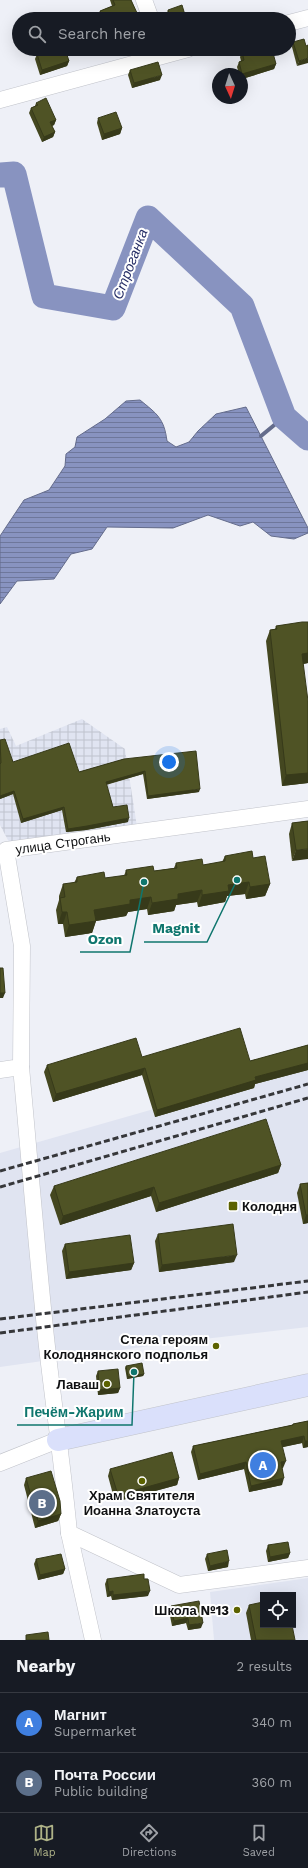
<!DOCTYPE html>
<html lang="en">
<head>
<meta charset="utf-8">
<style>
  body { margin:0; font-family:"Work Sans",sans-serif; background:#20242c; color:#f1f3f6 }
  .controls { position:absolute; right:12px; bottom:12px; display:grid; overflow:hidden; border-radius:0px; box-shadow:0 4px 16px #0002 }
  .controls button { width:36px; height:36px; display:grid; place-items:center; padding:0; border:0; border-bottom:1px solid #363941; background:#171b24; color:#f1f3f6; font:20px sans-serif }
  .compass { position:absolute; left:212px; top:68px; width:36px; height:36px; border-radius:50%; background:#171b24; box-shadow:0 4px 16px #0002; rotate:176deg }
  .you { position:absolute; left:169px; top:762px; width:14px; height:14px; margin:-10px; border:3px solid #fff; border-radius:50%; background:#1a73e8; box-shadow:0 0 0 6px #1a73e833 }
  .badge { display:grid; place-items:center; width:26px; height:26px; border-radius:50%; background:#aeb287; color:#fff; font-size:13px; font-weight:700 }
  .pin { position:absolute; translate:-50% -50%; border:2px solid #fff; box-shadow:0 1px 4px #0006 }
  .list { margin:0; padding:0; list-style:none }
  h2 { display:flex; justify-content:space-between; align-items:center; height:52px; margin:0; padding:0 16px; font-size:17px }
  h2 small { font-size:13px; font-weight:400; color:#9ea1a6 }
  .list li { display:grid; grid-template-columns:26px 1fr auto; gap:12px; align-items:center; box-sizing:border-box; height:60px; padding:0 16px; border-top:1px solid #363941 }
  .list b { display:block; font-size:15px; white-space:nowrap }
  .list p { margin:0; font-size:13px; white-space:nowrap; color:#9ea1a6 }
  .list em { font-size:13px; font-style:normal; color:#9ea1a6 }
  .icon { flex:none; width:22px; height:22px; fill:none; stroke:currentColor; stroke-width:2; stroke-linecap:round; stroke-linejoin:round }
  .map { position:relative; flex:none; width:308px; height:1640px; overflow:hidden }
  .search { position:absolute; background:#171b24; box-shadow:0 4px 16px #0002; left:12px; right:12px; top:12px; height:44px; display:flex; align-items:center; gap:10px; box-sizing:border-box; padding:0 14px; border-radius:22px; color:#9ea1a6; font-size:15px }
  .sheet { height:172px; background:#171b24 }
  nav { display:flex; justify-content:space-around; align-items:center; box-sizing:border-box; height:56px; border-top:1px solid #363941; background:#171b24; font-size:11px; color:#9ea1a6 }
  nav a { display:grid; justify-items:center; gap:2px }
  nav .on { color:#aeb287 }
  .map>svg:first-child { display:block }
</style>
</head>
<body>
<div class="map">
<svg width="308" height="1640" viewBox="0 0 308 1640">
  <defs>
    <pattern id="industrial-grid" width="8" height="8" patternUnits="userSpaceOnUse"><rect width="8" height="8" fill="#e0e4f1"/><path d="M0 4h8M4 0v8" fill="none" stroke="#bfc3ce"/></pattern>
    <pattern id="water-rules" width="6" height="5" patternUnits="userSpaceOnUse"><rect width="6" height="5" fill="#8893c0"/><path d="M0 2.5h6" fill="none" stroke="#6e779b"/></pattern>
  </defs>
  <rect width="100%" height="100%" fill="#eef0f7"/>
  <g fill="#e0e4f1" fill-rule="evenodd">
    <path d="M 308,1065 L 308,1327 L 178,1342 L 0,1367 L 0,1153 Z"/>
    <path d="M 308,1578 L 308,1640 L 214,1640 L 210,1592 ZM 263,1595 L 293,1595 L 293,1625 L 263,1625 Z"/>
  </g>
  <path fill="url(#industrial-grid)" d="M 82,719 L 125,749 L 137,827 L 10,844 L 0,825 L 0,729 L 7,727 L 16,746 Z"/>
  <path fill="url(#water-rules)" stroke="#646c8c" d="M 140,400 C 157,414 164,418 167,441 L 176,447 L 189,442 L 198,431 L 216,414 L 246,407 L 308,528 L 308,533 L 294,539 L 271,536 L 253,522 L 240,526 L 208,515 L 173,528 L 107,527 L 92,549 L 71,554 L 54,579 L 17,581 L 0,604 L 0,536 L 24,500 L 49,490 L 65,466 L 66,454 L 75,447 L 77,437 L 105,419 L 126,401 Z"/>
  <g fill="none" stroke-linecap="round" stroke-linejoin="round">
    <path stroke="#646c8c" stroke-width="4" d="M 261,436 L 284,417"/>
    <path stroke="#8893c0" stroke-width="25" d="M 0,175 L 14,174 L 44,296 L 113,308 L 148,218 L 242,306 L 284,417 L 308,438"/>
    <g stroke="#c1c3ca" stroke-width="17">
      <g id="street">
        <path d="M 144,0 L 151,19"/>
        <path d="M 289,23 L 308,18"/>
        <path d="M 0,100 L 188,49"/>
        <path d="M 21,1067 C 29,1154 36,1241 45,1328 C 52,1397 63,1464 69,1533 L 179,1585 L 308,1568"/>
        <path d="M 0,1070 L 21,1067 L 22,946 L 6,850 L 308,809"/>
        <path d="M 0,1463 L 58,1440"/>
        <path d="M 69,1533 L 93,1640"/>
      </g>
    </g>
    <g stroke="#c1c3ca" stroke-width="23">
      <path id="secondary" d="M 58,1440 L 308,1385"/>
    </g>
    <use href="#street" stroke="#fff" stroke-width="16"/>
    <use href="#secondary" stroke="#dae0fb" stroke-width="22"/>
    <g stroke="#36373a" stroke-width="3" stroke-dasharray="6 3" stroke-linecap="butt">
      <path d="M 0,1171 L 308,1084"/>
      <path d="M 0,1187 L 308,1098"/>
      <path d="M 0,1319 L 308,1281"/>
      <path d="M 0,1333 L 308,1292"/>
    </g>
  </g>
  <g fill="#444720">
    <path d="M 110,0 L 131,0 L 137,13 L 136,18 L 134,19 L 99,19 L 98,16 L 100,11 L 112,6 Z"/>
    <path d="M 168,10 L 185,15 L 191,19 L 167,19 L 166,15 Z"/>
    <path d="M 293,42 L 306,46 L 297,66 L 292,47 Z"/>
    <path d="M 242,52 L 276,64 L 274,69 L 242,79 L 242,74 L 239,74 L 237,67 L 239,62 L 241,61 L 240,57 Z"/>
    <path d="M 37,54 L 69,61 L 67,66 L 40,75 L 35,59 Z"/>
    <path d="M 130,70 L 160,80 L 132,88 L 128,75 Z"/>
    <path d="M 36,103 L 56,120 L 54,125 L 52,126 L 55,132 L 53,137 L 42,142 L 29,113 L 31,108 L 35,106 Z"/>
    <path d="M 98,118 L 122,128 L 120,134 L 102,140 L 97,123 Z"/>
    <path d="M 308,622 L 308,663 L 303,664 L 308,783 L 282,786 L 266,641 L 270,630 L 275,629 L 276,626 Z"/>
    <path d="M 0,740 L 13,762 L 79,772 L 124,759 L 199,792 L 147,799 L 143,774 L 106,785 L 113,807 L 128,822 L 86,830 L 66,832 L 62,810 L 21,823 L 13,794 L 0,799 Z"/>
    <path d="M 308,821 L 292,861 L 289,834 L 292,823 Z"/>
    <path d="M 225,856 L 253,858 L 270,884 L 265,896 L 246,899 L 245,894 L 227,896 L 225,902 L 198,907 L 197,902 L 176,905 L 174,911 L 148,915 L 147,909 L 128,912 L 126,916 L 96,921 L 92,933 L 65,937 L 63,924 L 58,924 L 56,910 L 59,900 L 59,896 L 63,884 L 74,883 L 77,877 L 105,878 L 124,876 L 126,870 L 154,871 L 174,868 L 176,863 L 203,865 L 222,862 Z"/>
    <path d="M 308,1045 L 308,1070 L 255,1084 L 254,1088 L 155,1117 L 142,1075 L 53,1102 L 44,1072 L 47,1065 L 142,1057 L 250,1061 Z"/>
    <path d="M 281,1165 L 278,1173 L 156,1212 L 151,1196 L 60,1225 L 50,1195 L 54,1186 Z"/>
    <path d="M 308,1183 L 308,1223 L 303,1224 L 297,1193 L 300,1184 Z"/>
    <path d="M 158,1234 L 234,1262 L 159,1272 L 155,1241 Z"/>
    <path d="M 65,1244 L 134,1263 L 131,1270 L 66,1279 L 62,1251 Z"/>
    <path d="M 126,1366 L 144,1374 L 143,1376 L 127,1379 L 125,1368 Z"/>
    <path d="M 98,1371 L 120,1388 L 118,1393 L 98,1395 L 96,1376 Z"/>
    <path d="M 308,1421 L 308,1447 L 303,1448 L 302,1443 L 282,1447 L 283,1468 L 282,1468 L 282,1485 L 249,1492 L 244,1469 L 198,1480 L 191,1452 L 193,1446 L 292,1425 L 293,1424 Z"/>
    <path d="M 110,1469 L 179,1478 L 177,1485 L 115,1502 L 108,1476 Z"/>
    <path d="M 26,1478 L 61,1514 L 58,1521 L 35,1528 L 24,1485 Z"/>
    <path d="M 268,1545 L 290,1553 L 288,1558 L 268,1562 L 266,1551 Z"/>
    <path d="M 207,1554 L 228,1567 L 208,1571 L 205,1559 Z"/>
    <path d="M 36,1559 L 65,1569 L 63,1574 L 38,1580 L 34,1564 Z"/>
    <path d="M 107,1579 L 144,1579 L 148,1596 L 112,1600 L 111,1596 L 107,1597 L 105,1584 Z"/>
    <path d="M 249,1605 L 295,1640 L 251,1640 L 246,1613 Z"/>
    <path d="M 171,1606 L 201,1628 L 188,1630 L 186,1623 L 172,1626 L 169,1611 Z"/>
  </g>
  <g fill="#373a1a">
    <path d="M 137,13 L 136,18 L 134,19 L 124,19 Z"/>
    <path d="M 308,58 L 308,63 L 297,66 L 299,61 Z"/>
    <path d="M 69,61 L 67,66 L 40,75 L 42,70 Z"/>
    <path d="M 276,64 L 274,69 L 242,79 L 242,74 Z"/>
    <path d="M 162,75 L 160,80 L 132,88 L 134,83 Z"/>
    <path d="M 56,120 L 54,125 L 49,127 L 50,122 Z"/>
    <path d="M 122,128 L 120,134 L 102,140 L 104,134 Z"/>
    <path d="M 55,132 L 53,137 L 42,142 L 44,137 Z"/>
    <path d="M 308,653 L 308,663 L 298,665 L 302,654 Z"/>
    <path d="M 145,771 L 143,774 L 104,785 L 106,782 Z"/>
    <path d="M 308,773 L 308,783 L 282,786 L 286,775 Z"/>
    <path d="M 200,789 L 199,792 L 147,799 L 148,796 Z"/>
    <path d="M 14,791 L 13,794 L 0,799 L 0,796 Z"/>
    <path d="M 64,807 L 62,810 L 21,823 L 23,819 Z"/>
    <path d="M 129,818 L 128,822 L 86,830 L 66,832 L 68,829 Z"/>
    <path d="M 308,849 L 308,859 L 292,861 L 296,850 Z"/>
    <path d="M 249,882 L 245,894 L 227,896 L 225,902 L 198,907 L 202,895 L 228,885 Z"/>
    <path d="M 270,884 L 265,896 L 246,899 L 250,887 Z"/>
    <path d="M 202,890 L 197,902 L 176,905 L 174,911 L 148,915 L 152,903 L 178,894 Z"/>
    <path d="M 151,897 L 147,909 L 128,912 L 126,916 L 90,922 L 94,910 L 130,900 Z"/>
    <path d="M 62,912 L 67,912 L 63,924 L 58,924 Z"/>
    <path d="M 96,921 L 92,933 L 65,937 L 69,925 Z"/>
    <path d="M 0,993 L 5,993 L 3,998 L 0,998 Z"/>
    <path d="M 308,1063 L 308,1070 L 255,1084 L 254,1088 L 155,1117 L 157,1110 L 255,1077 Z"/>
    <path d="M 145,1068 L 142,1075 L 53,1102 L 56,1094 Z"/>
    <path d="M 281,1165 L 278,1173 L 156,1212 L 159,1203 Z"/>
    <path d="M 154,1187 L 151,1196 L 60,1225 L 63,1216 Z"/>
    <path d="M 306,1215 L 308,1215 L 308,1223 L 303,1224 Z"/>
    <path d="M 237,1255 L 234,1262 L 159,1272 L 162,1265 Z"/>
    <path d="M 134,1263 L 131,1270 L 66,1279 L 69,1272 Z"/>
    <path d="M 144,1374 L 143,1376 L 127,1379 L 128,1377 Z"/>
    <path d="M 120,1388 L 118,1393 L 98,1395 L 99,1390 Z"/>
    <path d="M 304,1436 L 302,1443 L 279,1448 L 281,1441 Z"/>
    <path d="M 305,1441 L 308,1441 L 308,1447 L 303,1448 Z"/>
    <path d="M 286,1461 L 283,1468 L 279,1469 L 281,1462 Z"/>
    <path d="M 246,1462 L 244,1469 L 198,1480 L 200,1474 Z"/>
    <path d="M 179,1478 L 177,1485 L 115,1502 L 118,1495 Z"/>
    <path d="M 284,1478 L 282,1485 L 249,1492 L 251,1486 Z"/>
    <path d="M 61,1514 L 58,1521 L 35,1528 L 38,1521 Z"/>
    <path d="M 290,1553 L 288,1558 L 268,1562 L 270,1557 Z"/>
    <path d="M 229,1561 L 228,1567 L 208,1571 L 210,1566 Z"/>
    <path d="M 65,1569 L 63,1574 L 38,1580 L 40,1575 Z"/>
    <path d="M 113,1591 L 111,1596 L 107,1597 L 109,1592 Z"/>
    <path d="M 150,1591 L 148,1596 L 112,1600 L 113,1595 Z"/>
    <path d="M 188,1618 L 186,1623 L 172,1626 L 174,1621 Z"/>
    <path d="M 203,1623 L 201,1628 L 188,1630 L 189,1625 Z"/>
  </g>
  <g fill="#4f5325" stroke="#373a1a">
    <path d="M 113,0 L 131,0 L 137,13 L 124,19 L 104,19 L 100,11 L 115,5 Z"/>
    <path d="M 182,5 L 185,15 L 189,14 L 191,19 L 171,19 L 168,10 Z"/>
    <path d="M 304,39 L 306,46 L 308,45 L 308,58 L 299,61 L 293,42 Z"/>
    <path d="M 51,49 L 65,49 L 69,61 L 42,70 L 37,54 Z"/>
    <path d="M 251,49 L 266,49 L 268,55 L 273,53 L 276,64 L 242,74 L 239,62 L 244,60 L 242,52 Z"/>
    <path d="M 158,62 L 162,75 L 134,83 L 130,70 Z"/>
    <path d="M 46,98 L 56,120 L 50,122 L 55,132 L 44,137 L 31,108 L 38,105 L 36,103 Z"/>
    <path d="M 116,112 L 122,128 L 104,134 L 98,118 Z"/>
    <path d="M 302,622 L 308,622 L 308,653 L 302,654 L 308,701 L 308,773 L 286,775 L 270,630 L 277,629 L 276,626 Z"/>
    <path d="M 5,739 L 13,762 L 69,743 L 79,772 L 124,759 L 196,751 L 200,789 L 148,796 L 145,771 L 106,782 L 113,807 L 127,805 L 129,818 L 87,826 L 68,829 L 64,807 L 23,819 L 14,791 L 0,796 L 0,764 L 1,763 L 0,740 Z"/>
    <path d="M 308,821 L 308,849 L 296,850 L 292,823 Z"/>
    <path d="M 252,851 L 253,858 L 265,856 L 270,884 L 250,887 L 249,882 L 228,885 L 229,891 L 202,895 L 202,890 L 178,894 L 178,899 L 152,903 L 151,897 L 130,900 L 130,904 L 94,910 L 96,921 L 69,925 L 67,912 L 62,912 L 60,898 L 65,897 L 63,884 L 77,882 L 77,877 L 104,872 L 105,878 L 127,875 L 126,870 L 153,866 L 154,871 L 177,868 L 176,863 L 202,859 L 203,865 L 225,861 L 225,856 Z"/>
    <path d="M 0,968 L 3,968 L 5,993 L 0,993 Z"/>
    <path d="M 240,1028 L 250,1061 L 308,1045 L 308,1063 L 255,1077 L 256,1080 L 157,1110 L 145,1068 L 56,1094 L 47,1065 L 136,1038 L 142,1057 Z"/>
    <path d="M 266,1119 L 281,1165 L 159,1203 L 154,1187 L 63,1216 L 54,1186 Z"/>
    <path d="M 308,1183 L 308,1215 L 306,1215 L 300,1184 Z"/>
    <path d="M 233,1224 L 237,1255 L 162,1265 L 158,1234 Z"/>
    <path d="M 130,1235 L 134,1263 L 69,1272 L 65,1244 Z"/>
    <path d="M 142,1363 L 144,1374 L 128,1377 L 126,1366 Z"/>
    <path d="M 118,1369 L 120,1388 L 99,1390 L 98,1371 Z"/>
    <path d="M 308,1421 L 308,1441 L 305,1441 L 304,1436 L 281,1441 L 286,1461 L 281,1462 L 284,1478 L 251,1486 L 246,1462 L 200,1474 L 193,1446 L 293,1425 L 293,1424 Z"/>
    <path d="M 172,1452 L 179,1478 L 118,1495 L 110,1469 Z"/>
    <path d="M 51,1471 L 60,1501 L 61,1514 L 38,1521 L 26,1478 Z"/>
    <path d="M 288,1542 L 290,1553 L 270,1557 L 268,1545 Z"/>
    <path d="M 227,1550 L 229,1561 L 210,1566 L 207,1554 Z"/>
    <path d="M 61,1554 L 65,1569 L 40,1575 L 36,1559 Z"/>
    <path d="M 144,1574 L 144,1579 L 148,1579 L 150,1591 L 113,1595 L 113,1591 L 109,1592 L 107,1579 Z"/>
    <path d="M 199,1601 L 203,1623 L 189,1625 L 188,1618 L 174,1621 L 171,1606 Z"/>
    <path d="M 263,1602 L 263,1625 L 292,1625 L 295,1640 L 256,1640 L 249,1605 Z"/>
    <path d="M 48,1632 L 49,1640 L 26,1640 L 26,1635 Z"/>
  </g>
  <g fill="#5c6200" stroke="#fff" stroke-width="1.5">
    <rect x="228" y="1201" width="10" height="10" rx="2"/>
    <circle cx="216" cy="1346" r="4"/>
    <circle cx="107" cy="1384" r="4"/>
    <circle cx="142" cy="1481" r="4"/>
    <circle cx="237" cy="1610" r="4"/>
  </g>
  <g text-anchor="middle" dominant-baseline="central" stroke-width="4" stroke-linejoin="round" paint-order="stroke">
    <g font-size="13" fill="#101113" stroke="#fff">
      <text transform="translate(63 843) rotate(-8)">улица Строгань</text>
    </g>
    <g font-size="13" font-weight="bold" fill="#101113" stroke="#fff" text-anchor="end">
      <text x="242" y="1206" text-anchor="start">Колодня</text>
      <text x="208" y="1339">Стела героям<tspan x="208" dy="15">Колоднянского подполья</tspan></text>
      <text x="99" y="1384">Лаваш</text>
      <text x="142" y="1495" text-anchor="middle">Храм Святителя<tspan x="142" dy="15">Иоанна Златоуста</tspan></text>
      <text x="229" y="1610">Школа №13</text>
    </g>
    <g font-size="14" font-style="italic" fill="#272f67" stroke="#fff">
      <text transform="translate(130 264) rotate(-69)">Строганка</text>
    </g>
  </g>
  <path fill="none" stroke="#0f766e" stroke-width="1.5" d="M237 880L207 942H144M144 882L130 952H80M134 1372L132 1425H17"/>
  <g fill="#0f766e" stroke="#fff" stroke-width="1.5">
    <circle cx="237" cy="880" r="4"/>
    <circle cx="144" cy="882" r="4"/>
    <circle cx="134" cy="1372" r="4"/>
  </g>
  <g font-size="14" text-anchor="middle" font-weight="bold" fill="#0f766e" stroke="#fff" stroke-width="4" stroke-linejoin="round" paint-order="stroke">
    <text x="176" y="933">Magnit</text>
    <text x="105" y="944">Ozon</text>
    <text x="74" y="1417">Печём-Жарим</text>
  </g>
</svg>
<div class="controls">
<button><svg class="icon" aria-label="locate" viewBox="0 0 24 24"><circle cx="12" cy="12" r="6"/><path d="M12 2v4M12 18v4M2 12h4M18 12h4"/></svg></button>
</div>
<svg class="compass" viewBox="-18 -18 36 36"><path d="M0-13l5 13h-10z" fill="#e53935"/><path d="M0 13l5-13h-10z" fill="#9ea1a6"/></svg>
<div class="you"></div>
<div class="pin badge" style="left:263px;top:1465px;background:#3f7fe0">A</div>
<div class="pin badge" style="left:42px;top:1503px;background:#5c6f8a">B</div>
<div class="search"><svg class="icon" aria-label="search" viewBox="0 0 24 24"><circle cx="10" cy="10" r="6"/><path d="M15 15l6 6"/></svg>Search here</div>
</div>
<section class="sheet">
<h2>Nearby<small>2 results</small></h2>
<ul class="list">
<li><span class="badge" style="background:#3f7fe0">A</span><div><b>Магнит</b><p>Supermarket</p></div><em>340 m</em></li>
<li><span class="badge" style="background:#5c6f8a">B</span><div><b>Почта России</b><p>Public building</p></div><em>360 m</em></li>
</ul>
</section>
<nav>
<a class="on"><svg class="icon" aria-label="map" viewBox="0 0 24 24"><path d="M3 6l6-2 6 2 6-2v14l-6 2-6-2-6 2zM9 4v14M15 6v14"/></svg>Map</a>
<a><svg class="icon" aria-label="directions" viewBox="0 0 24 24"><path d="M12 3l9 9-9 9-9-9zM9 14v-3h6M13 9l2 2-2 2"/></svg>Directions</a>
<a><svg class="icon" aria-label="saved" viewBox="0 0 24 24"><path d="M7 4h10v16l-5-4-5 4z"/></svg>Saved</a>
</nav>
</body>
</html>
